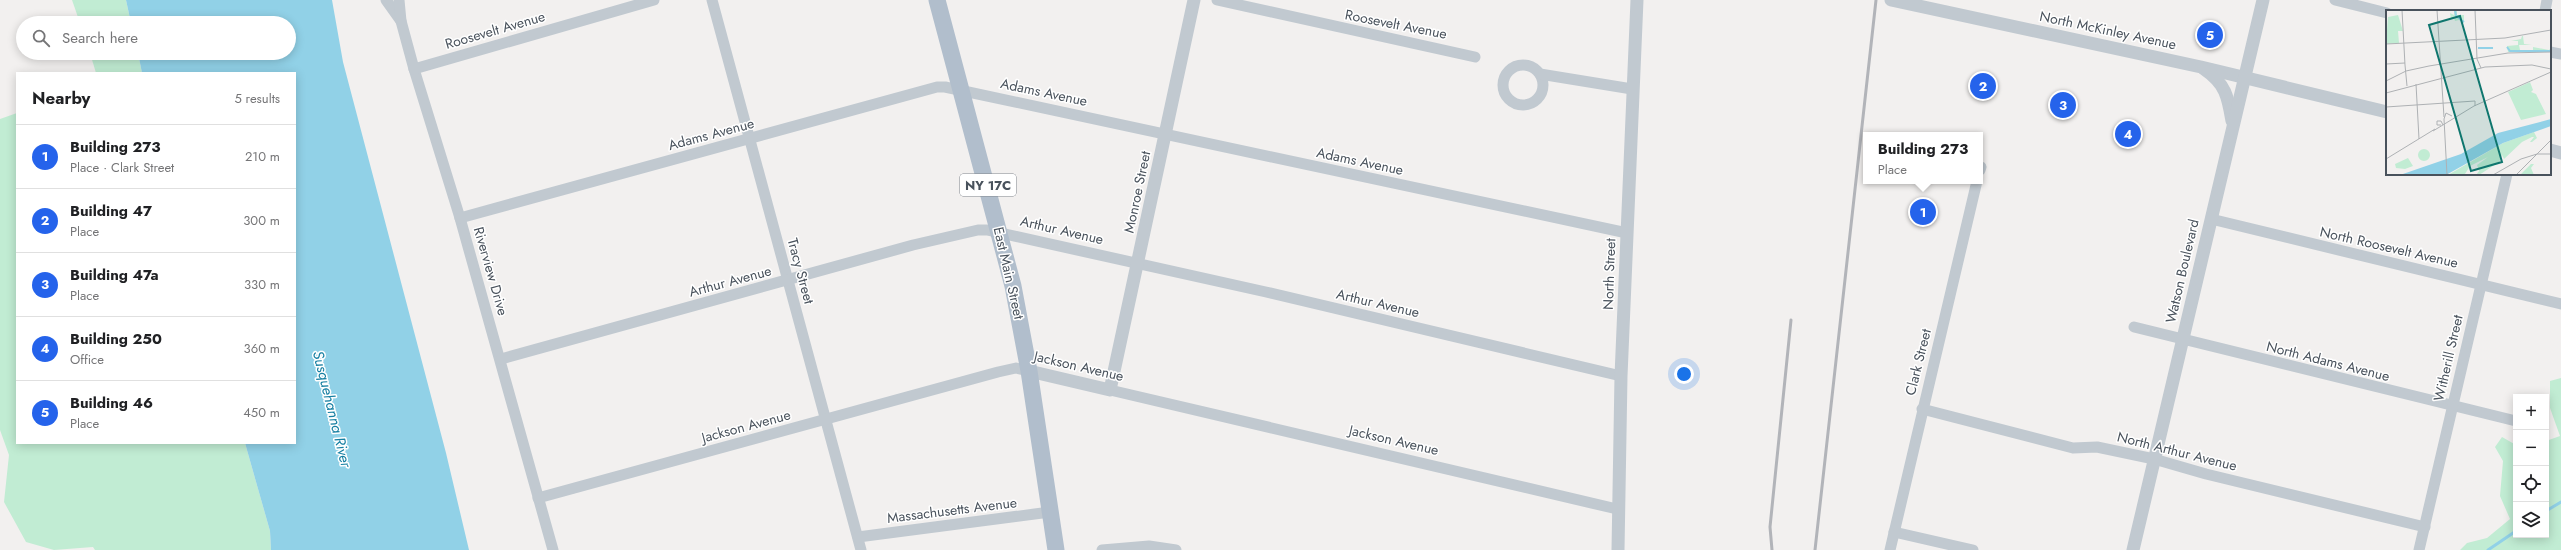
<!DOCTYPE html>
<html lang="en">
<head>
<meta charset="utf-8">
<style>
  body { margin:0; font-family:Jost,sans-serif; background:#f2f2f2; color:#202124 }
  .controls { position:absolute; right:12px; bottom:12px; display:grid; overflow:hidden; border-radius:0px; box-shadow:0 2px 10px #0003 }
  .controls button { width:36px; height:36px; display:grid; place-items:center; padding:0; border:0; border-bottom:1px solid #e0e0e0; background:#fff; color:#202124; font:20px sans-serif }
  .you { position:absolute; left:1684px; top:374px; width:14px; height:14px; margin:-10px; border:3px solid #fff; border-radius:50%; background:#1a73e8; box-shadow:0 0 0 6px #1a73e833 }
  .badge { display:grid; place-items:center; width:26px; height:26px; border-radius:50%; background:#2563eb; color:#fff; font-size:13px; font-weight:700 }
  .pin { position:absolute; translate:-50% -50%; border:2px solid #fff; box-shadow:0 1px 4px #0006 }
  .popup { position:absolute; left:1863px; top:132px; width:120px; height:52px; box-sizing:border-box; display:grid; place-content:center; border-radius:0px; background:#fff; filter:drop-shadow(0 1px 3px #0005); font-size:13px; white-space:nowrap; color:#757577 }
  .popup b { font-size:15px; color:#202124 }
  .popup::after { content:''; position:absolute; left:50%; top:100%; margin-left:-8px; border:8px solid transparent; border-top-color:#fff }
  .list { margin:0; padding:0; list-style:none }
  h2 { display:flex; justify-content:space-between; align-items:center; height:52px; margin:0; padding:0 16px; font-size:17px }
  h2 small { font-size:13px; font-weight:400; color:#757577 }
  .list li { display:grid; grid-template-columns:26px 1fr auto; gap:12px; align-items:center; box-sizing:border-box; height:64px; padding:0 16px; border-top:1px solid #e0e0e0 }
  .list b { display:block; font-size:15px; white-space:nowrap }
  .list p { margin:0; font-size:13px; white-space:nowrap; color:#757577 }
  .list em { font-size:13px; font-style:normal; color:#757577 }
  .icon { flex:none; width:22px; height:22px; fill:none; stroke:currentColor; stroke-width:2; stroke-linecap:round; stroke-linejoin:round }
  .map { position:relative; flex:none; width:2561px; height:550px; overflow:hidden }
  .search { position:absolute; background:#fff; box-shadow:0 2px 10px #0003; left:16px; top:16px; width:280px; height:44px; display:flex; align-items:center; gap:10px; box-sizing:border-box; padding:0 14px; border-radius:22px; color:#757577; font-size:15px }
  .panel { position:absolute; background:#fff; box-shadow:0 2px 10px #0003; left:16px; top:72px; width:280px; height:372px; border-radius:0px }
  .map>svg:first-child { display:block }
</style>
</head>
<body>
<div class="map">
<svg width="2561" height="550" viewBox="0 0 2561 550">
  <rect width="100%" height="100%" fill="#f2f0ef"/>
  <g fill="#c1ecd3">
    <path d="M 72,0 L 126,0 L 131,23 L 80,23 Z"/>
    <path d="M 90,53 L 138,53 L 142,73 L 96,73 Z"/>
    <path d="M 17,113 L 17,443 L 245,443 L 270,531 L 271,550 L 95,550 L 93,547 L 54,550 L 26,542 L 4,502 L 9,455 L 0,430 L 0,119 Z"/>
    <path d="M 2561,378 L 2561,550 L 2460,550 L 2467,543 L 2487,538 L 2510,519 L 2500,496 L 2503,461 L 2495,447 L 2502,437 L 2516,445 L 2516,535 L 2546,535 L 2546,441 L 2560,436 L 2550,408 L 2550,381 Z"/>
  </g>
  <path fill="#91d1e7" d="M 126,0 L 332,0 L 343,62 L 446,453 L 469,550 L 271,550 L 270,531 L 245,443 L 295,443 L 295,73 L 142,73 L 138,53 L 289,53 L 289,23 L 131,23 Z"/>
  <g fill="none" stroke-linecap="round" stroke-linejoin="round">
    <g stroke="#91d1e7" stroke-width="3">
      <path d="M 2546,511 L 2561,502"/>
      <path d="M 2488,550 L 2516,531"/>
    </g>
    <g stroke="#c1c9d0" stroke-width="11">
      <path d="M 386,0 L 401,21"/>
      <path d="M 399,0 L 401,21 L 414,69 L 460,218 L 553,550"/>
      <path d="M 712,0 L 861,550"/>
      <path d="M 1217,0 L 1475,57"/>
      <path d="M 2335,0 L 2387,13"/>
      <path d="M 2545,11 L 2547,0"/>
      <path d="M 2550,52 L 2561,54"/>
      <circle cx="1523" cy="85" r="20"/>
      <path d="M 414,69 L 654,0"/>
      <path d="M 1540,74 L 1632,89"/>
      <path d="M 1980,170 L 1981,167"/>
      <path d="M 460,218 L 937,87 L 945,87 L 1627,233"/>
      <path d="M 2211,219 L 2561,304"/>
      <path d="M 2134,327 L 2516,421"/>
      <path d="M 501,359 L 913,245 L 978,230 L 987,230 L 1266,292 L 1621,376"/>
      <path d="M 1110,390 L 1617,509"/>
      <path d="M 1922,409 L 2073,448 L 2097,447 L 2154,459 L 2206,474 L 2425,527"/>
      <path d="M 538,498 L 998,372 L 1016,368 L 1029,371"/>
      <path d="M 1894,532 L 1973,550"/>
      <path d="M 858,537 L 1050,512"/>
      <path d="M 1102,550 L 1149,546 L 1176,550"/>
      <path d="M 1890,550 L 1977,181"/>
      <path d="M 2419,550 L 2507,174"/>
    </g>
    <g stroke="#c1c9d0" stroke-width="13">
      <path d="M 1891,0 L 2201,67 L 2387,112"/>
      <path d="M 2204,69 C 2226,84 2228,97 2232,121"/>
      <path d="M 2550,150 L 2561,153"/>
      <path d="M 1029,371 L 1110,390 L 1194,0"/>
      <path d="M 1618,550 L 1621,376 L 1637,0"/>
      <path d="M 2133,550 L 2263,0"/>
    </g>
    <path stroke="#b1becc" stroke-width="17" d="M 937,0 L 1013,286 L 1029,371 L 1056,550"/>
    <g stroke="#b2b4b9" stroke-width="3">
      <path d="M 1772,550 L 1770,527 L 1791,320"/>
      <path d="M 1815,550 L 1876,0"/>
    </g>
  </g>
  <g text-anchor="middle" dominant-baseline="central" stroke-width="3" stroke-linejoin="round" paint-order="stroke">
    <rect fill="#fff" stroke="#80868d" stroke-width="1" x="960" y="174" width="56" height="22" rx="3"/>
    <g font-size="13" font-weight="bold" fill="#49525c">
      <text x="988" y="185">NY 17C</text>
    </g>
    <g font-size="14" fill="#49525c" stroke="#fff">
      <text transform="translate(1396 24) rotate(11)">Roosevelt Avenue</text>
      <text transform="translate(495 30) rotate(-16)">Roosevelt Avenue</text>
      <text transform="translate(2108 30) rotate(12)">North McKinley Avenue</text>
      <text transform="translate(1044 92) rotate(12)">Adams Avenue</text>
      <text transform="translate(711 134) rotate(-15)">Adams Avenue</text>
      <text transform="translate(1360 161) rotate(12)">Adams Avenue</text>
      <text transform="translate(1137 192) rotate(-78)">Monroe Street</text>
      <text transform="translate(1062 230) rotate(13)">Arthur Avenue</text>
      <text transform="translate(2389 247) rotate(13)">North Roosevelt Avenue</text>
      <text transform="translate(491 271) rotate(74)">Riverview Drive</text>
      <text transform="translate(801 271) rotate(75)">Tracy Street</text>
      <text transform="translate(2182 271) rotate(-77)">Watson Boulevard</text>
      <text transform="translate(1009 273) rotate(77)">East Main Street</text>
      <text transform="translate(1609 274) rotate(-88)">North Street</text>
      <text transform="translate(730 281) rotate(-15)">Arthur Avenue</text>
      <text transform="translate(1378 303) rotate(13)">Arthur Avenue</text>
      <text transform="translate(2448 358) rotate(-77)">Witherill Street</text>
      <text transform="translate(2328 361) rotate(14)">North Adams Avenue</text>
      <text transform="translate(1918 362) rotate(-76)">Clark Street</text>
      <text transform="translate(1079 366) rotate(13)">Jackson Avenue</text>
      <text transform="translate(746 426) rotate(-15)">Jackson Avenue</text>
      <text transform="translate(1394 440) rotate(13)">Jackson Avenue</text>
      <text transform="translate(2177 451) rotate(14)">North Arthur Avenue</text>
      <text transform="translate(952 510) rotate(-7)">Massachusetts Avenue</text>
    </g>
    <g font-size="15" font-style="italic" fill="#157fa2" stroke="#fff">
      <text transform="translate(332 409) rotate(76)">Susquehanna River</text>
    </g>
  </g>
  <g transform="translate(2386 10)">
    <rect width="165" height="165" fill="#f2f0ef"/>
    <path d="M 68,0 L 71,0 L 71,5 L 78,5 L 78,13 L 73,10 L 69,11 L 68,8 L 65,9 L 64,3 L 68,5 ZM 12,5 L 17,21 L 12,21 L 13,33 L 0,34 L 2,7 ZM 136,26 L 137,26 L 138,34 L 146,35 L 133,35 L 134,40 L 147,40 L 147,37 L 163,40 L 165,38 L 165,42 L 122,42 L 121,36 L 132,35 L 132,31 L 125,31 L 135,29 ZM 144,72 L 147,80 L 145,82 L 150,84 L 160,104 L 135,110 L 122,82 ZM 148,122 L 151,128 L 146,132 L 144,132 L 148,127 L 146,127 L 136,132 L 118,149 L 116,145 L 113,152 L 93,165 L 90,165 L 93,161 L 91,155 L 102,147 L 84,156 L 79,164 L 62,165 L 117,133 ZM32 145a6 6 0 1 1 12 0a6 6 0 1 1-12 0ZM 22,148 L 27,156 L 19,159 L 10,158 L 9,154 ZM 145,154 L 148,154 L 145,158 L 148,165 L 134,165 Z" fill="#c1ecd3"/>
    <path d="M 165,109 L 165,116 L 117,133 L 60,165 L 14,165 L 75,144 L 112,123 Z" fill="#91d1e7"/>
    <path fill="none" stroke="#91d1e7" stroke-width="2" d="M 69,0 L 70,6 L 78,12M 121,37 L 124,41 L 165,41M 92,38 L 107,38"/>
    <path fill="none" stroke="#aeb1b4" stroke-width="1" d="M 16,0 L 19,55M 51,0 L 58,107M 89,0 L 91,49 L 95,58M 0,34 L 119,28 L 165,20M 0,54 L 19,53M 19,55 L 21,76M 0,71 L 20,61 L 43,56 L 122,43 L 165,42M 30,74 L 33,129M 0,83 L 99,57 L 146,55 L 165,59M 0,97 L 89,91 L 89,96M 55,115 L 51,115 L 51,111 L 55,111 L 57,115M 47,121 L 88,96 L 165,62M 0,149 L 49,119M 61,165 L 58,109 L 60,103 L 66,106M 107,165 L 135,149 L 151,144 L 165,144M 130,165 L 165,130"/>
    <path fill="#0f766e" fill-opacity="0.15" stroke="#0f766e" stroke-width="2" d="M 74,6 L 116,152 L 85,161 L 43,15 Z"/>
    <rect width="165" height="165" fill="none" stroke="#49525c" stroke-width="2"/>
  </g>
</svg>
<div class="controls">
<button>+</button>
<button>−</button>
<button><svg class="icon" aria-label="locate" viewBox="0 0 24 24"><circle cx="12" cy="12" r="6"/><path d="M12 2v4M12 18v4M2 12h4M18 12h4"/></svg></button>
<button><svg class="icon" aria-label="layers" viewBox="0 0 24 24"><path d="M12 4l9 5-9 5-9-5zM3 14l9 5 9-5"/></svg></button>
</div>
<div class="you"></div>
<div class="pin badge" style="left:1923px;top:212px">1</div>
<div class="popup"><b>Building 273</b>Place</div>
<div class="pin badge" style="left:1983px;top:86px">2</div>
<div class="pin badge" style="left:2063px;top:105px">3</div>
<div class="pin badge" style="left:2128px;top:134px">4</div>
<div class="pin badge" style="left:2210px;top:35px">5</div>
<div class="search"><svg class="icon" aria-label="search" viewBox="0 0 24 24"><circle cx="10" cy="10" r="6"/><path d="M15 15l6 6"/></svg>Search here</div>
<section class="panel">
<h2>Nearby<small>5 results</small></h2>
<ul class="list">
<li><span class="badge">1</span><div><b>Building 273</b><p>Place · Clark Street</p></div><em>210 m</em></li>
<li><span class="badge">2</span><div><b>Building 47</b><p>Place</p></div><em>300 m</em></li>
<li><span class="badge">3</span><div><b>Building 47a</b><p>Place</p></div><em>330 m</em></li>
<li><span class="badge">4</span><div><b>Building 250</b><p>Office</p></div><em>360 m</em></li>
<li><span class="badge">5</span><div><b>Building 46</b><p>Place</p></div><em>450 m</em></li>
</ul>
</section>
</div>
</body>
</html>
